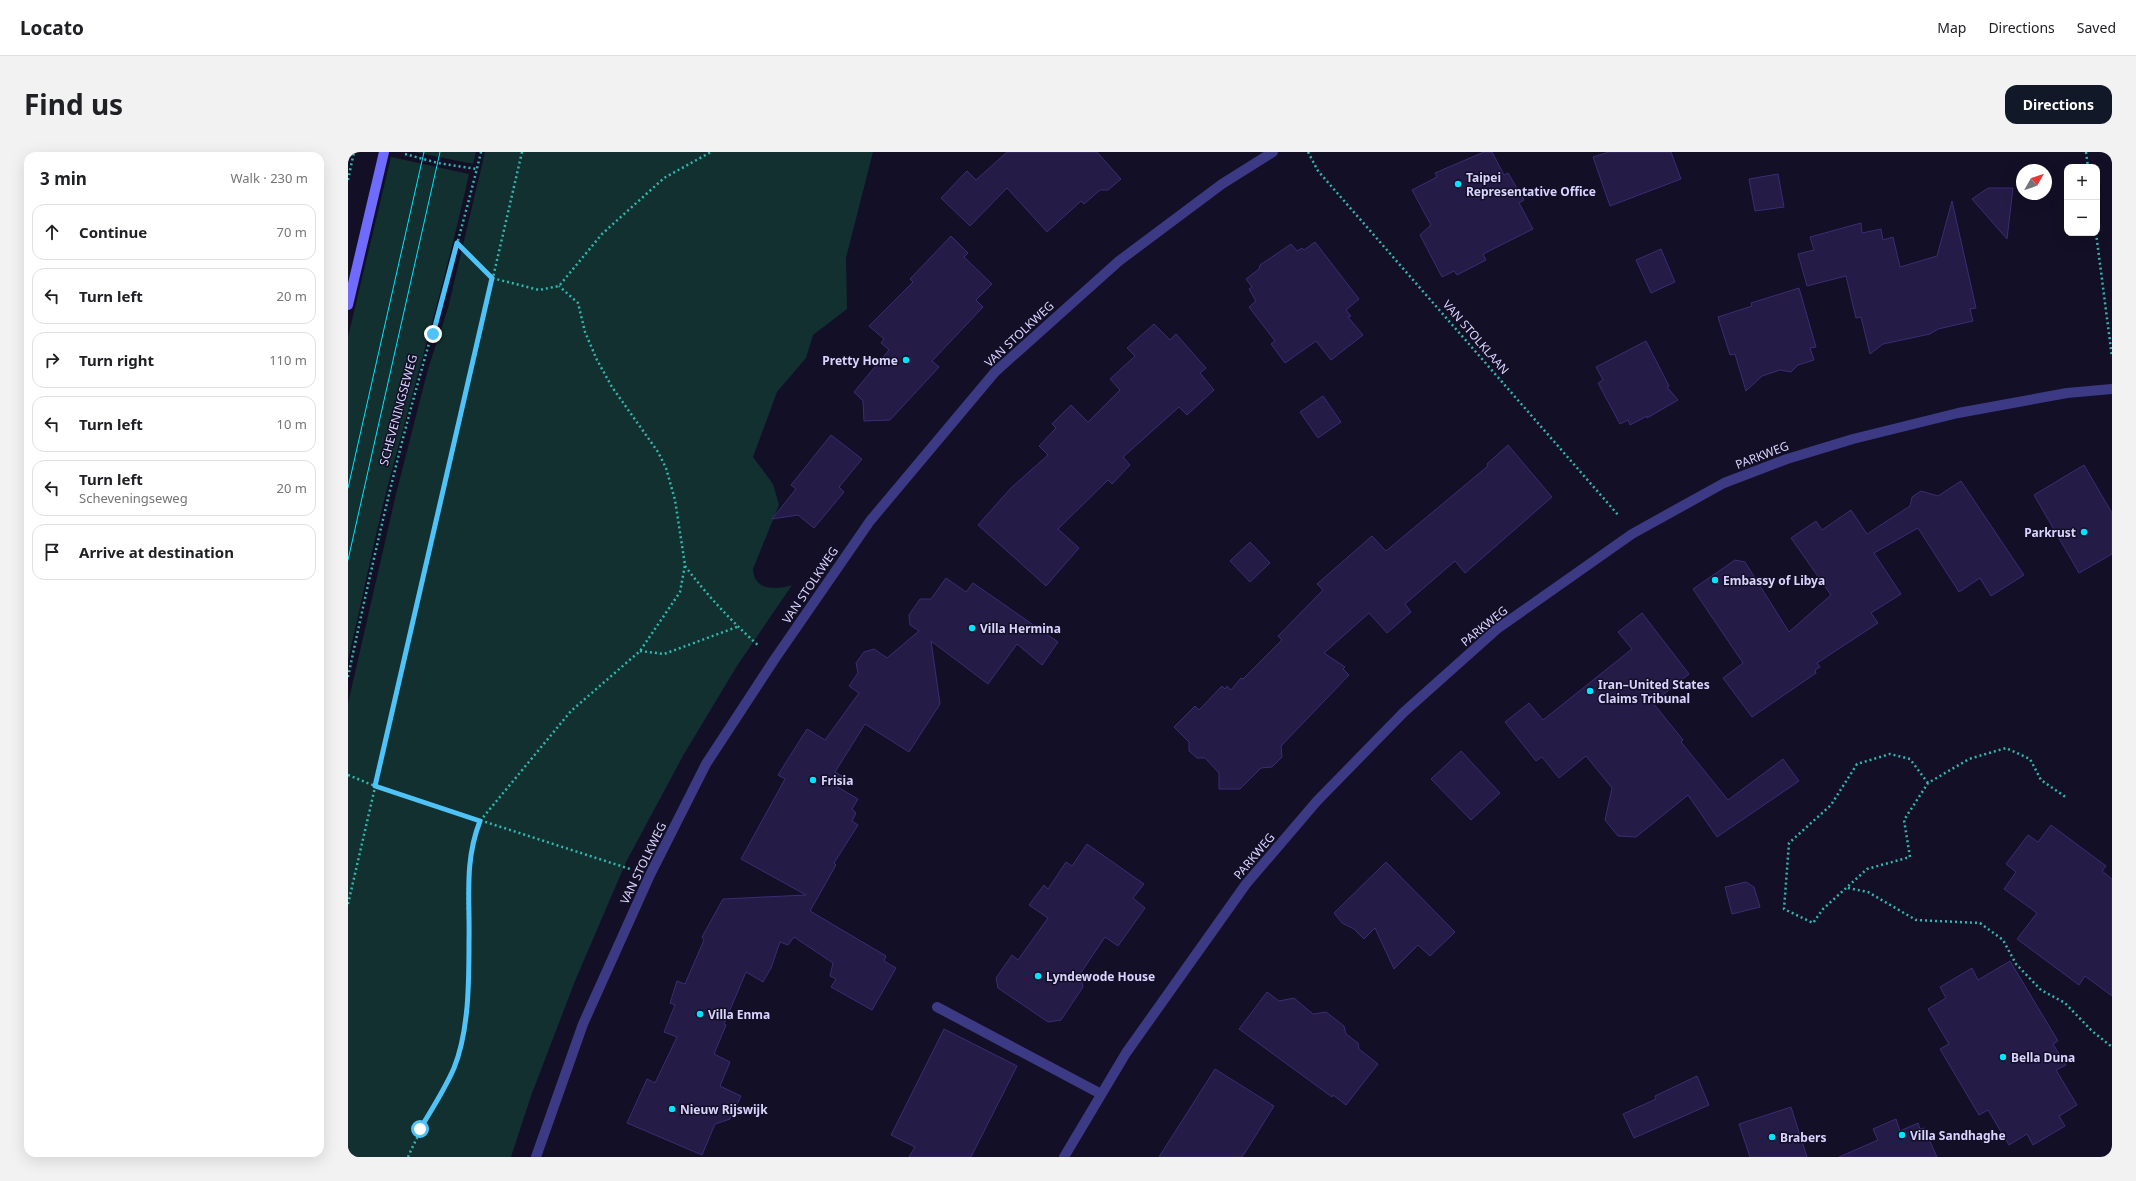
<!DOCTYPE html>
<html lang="en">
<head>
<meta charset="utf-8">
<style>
  body { margin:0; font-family:"Noto Sans",sans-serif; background:#f2f2f2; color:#202124 }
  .controls { position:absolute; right:12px; top:12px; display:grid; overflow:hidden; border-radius:8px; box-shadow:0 4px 16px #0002 }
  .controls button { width:36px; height:36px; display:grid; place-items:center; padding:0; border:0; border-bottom:1px solid #e0e0e0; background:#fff; color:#202124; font:20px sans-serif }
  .compass { position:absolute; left:1668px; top:12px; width:36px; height:36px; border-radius:50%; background:#fff; box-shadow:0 4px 16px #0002; rotate:50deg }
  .stop { position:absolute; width:12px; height:12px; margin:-9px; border:3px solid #4fc3f7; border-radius:50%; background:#fff }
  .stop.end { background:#4fc3f7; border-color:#fff; box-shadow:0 1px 4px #0008 }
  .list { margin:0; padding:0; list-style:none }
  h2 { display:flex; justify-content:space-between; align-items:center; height:52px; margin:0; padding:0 16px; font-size:17px }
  h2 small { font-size:13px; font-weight:400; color:#757577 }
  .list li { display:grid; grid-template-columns:26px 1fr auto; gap:12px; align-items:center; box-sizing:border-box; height:56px; margin:0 8px 8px; padding:0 8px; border:1px solid #e0e0e0; border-radius:12px }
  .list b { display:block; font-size:15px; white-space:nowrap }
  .list p { margin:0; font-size:13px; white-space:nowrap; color:#757577 }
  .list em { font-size:13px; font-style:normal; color:#757577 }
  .icon { flex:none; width:22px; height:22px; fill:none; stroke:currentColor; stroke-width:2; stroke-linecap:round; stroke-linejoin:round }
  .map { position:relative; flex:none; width:1764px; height:1005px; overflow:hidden; border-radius:12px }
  header { display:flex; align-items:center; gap:24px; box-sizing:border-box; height:56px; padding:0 20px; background:#fff; border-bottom:1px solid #e0e0e0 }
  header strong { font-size:19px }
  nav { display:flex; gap:22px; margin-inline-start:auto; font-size:14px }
  .intro { display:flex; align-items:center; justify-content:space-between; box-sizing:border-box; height:96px; padding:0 24px }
  h1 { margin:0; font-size:28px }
  .button { padding:10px 18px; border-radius:12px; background:#111827; color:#fff; font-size:14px; font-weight:700 }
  main { display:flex; gap:24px; padding:0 24px }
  aside { flex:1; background:#fff; border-radius:12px; box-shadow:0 4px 16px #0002 }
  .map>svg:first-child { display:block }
</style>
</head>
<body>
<header>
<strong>Locato</strong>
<nav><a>Map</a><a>Directions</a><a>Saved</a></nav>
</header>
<div class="intro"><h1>Find us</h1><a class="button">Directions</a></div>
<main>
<aside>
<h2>3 min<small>Walk · 230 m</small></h2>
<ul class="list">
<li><svg class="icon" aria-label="ahead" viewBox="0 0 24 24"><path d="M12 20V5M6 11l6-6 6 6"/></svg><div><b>Continue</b></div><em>70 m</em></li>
<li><svg class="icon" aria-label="left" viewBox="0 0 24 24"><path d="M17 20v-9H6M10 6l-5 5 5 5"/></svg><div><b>Turn left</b></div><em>20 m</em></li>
<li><svg class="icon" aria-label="right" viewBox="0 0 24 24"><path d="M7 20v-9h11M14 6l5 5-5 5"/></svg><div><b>Turn right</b></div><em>110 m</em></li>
<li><svg class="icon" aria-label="left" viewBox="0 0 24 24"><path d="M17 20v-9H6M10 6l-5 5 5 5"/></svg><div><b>Turn left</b></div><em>10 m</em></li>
<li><svg class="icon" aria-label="left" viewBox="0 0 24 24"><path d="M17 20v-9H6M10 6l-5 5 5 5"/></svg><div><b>Turn left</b><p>Scheveningseweg</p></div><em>20 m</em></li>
<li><svg class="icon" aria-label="arrive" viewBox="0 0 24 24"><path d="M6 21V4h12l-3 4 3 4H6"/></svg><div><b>Arrive at destination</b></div></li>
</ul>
</aside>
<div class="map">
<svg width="1764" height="1005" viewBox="0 0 1764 1005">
  <rect width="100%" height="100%" fill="#130f26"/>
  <g fill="#12302f">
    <path d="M 66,0 L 128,0 L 125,12 Z"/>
    <path d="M 137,0 L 525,0 L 498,106 L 499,157 L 465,183 L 458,206 L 429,240 L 405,305 L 425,332 L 431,353 L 405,417 C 406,439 428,438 444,433 L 389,514 L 336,602 L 278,710 L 227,829 L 183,944 L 163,1005 L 0,1005 L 0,551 L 48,342 L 80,217 L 100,156 Z"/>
    <path d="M 43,5 L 121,22 C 98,127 67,230 40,333 C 25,391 14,450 0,508 L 0,185 Z"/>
  </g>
  <g fill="#241b47" stroke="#3b2d73">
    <path d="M 659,0 L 749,0 L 773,27 L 760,38 L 752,38 L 736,52 L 733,49 L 699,80 L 659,36 L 622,74 L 593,46 L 619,19 L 628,28 Z"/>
    <path d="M 1136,0 L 1144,0 L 1156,23 L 1160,21 L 1176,48 L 1171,51 L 1185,77 L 1135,102 L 1138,108 L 1109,123 L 1106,119 L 1094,125 L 1072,83 L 1083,73 L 1064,38 L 1089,25 L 1087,21 Z"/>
    <path d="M 1261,0 L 1323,0 L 1333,27 L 1262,54 L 1245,5 Z"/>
    <path d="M 1430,22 L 1436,55 L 1407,59 L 1401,27 Z"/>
    <path d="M 1640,36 L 1665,36 L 1659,87 L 1624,47 Z"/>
    <path d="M 1604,49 L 1628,156 L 1622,157 L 1625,169 L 1590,177 L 1582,182 L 1535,192 L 1522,202 L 1513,165 L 1508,166 L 1498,124 L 1459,134 L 1450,102 L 1466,98 L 1462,85 L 1513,71 L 1514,81 L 1533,77 L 1535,88 L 1545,85 L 1552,115 L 1589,104 Z"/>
    <path d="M 603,84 L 620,101 L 616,105 L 644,132 L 628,148 L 635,155 L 584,209 L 591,215 L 542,268 L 516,269 L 515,249 L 506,240 L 541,198 L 533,191 L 536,187 L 521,174 L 565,130 L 562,127 Z"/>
    <path d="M 967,90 L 1011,147 L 998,158 L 1003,164 L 1000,165 L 1015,183 L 983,208 L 968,189 L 937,211 L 923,192 L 927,189 L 901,155 L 908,149 L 901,137 L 904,135 L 898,127 L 911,117 L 912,113 L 943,92 L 949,99 L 954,96 L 956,98 Z"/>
    <path d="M 1313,97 L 1327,130 L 1303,141 L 1288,108 Z"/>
    <path d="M 1451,136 L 1468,195 L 1462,196 L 1466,208 L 1450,213 L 1443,220 L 1432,218 L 1414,224 L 1398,239 L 1387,202 L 1382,203 L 1370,165 L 1404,154 L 1403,151 Z"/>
    <path d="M 806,172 L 822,188 L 828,182 L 858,216 L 852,221 L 866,238 L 839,263 L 831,255 L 775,305 L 782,313 L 764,332 L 760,328 L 710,377 L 731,396 L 698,434 L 630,373 L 663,336 L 700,303 L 691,294 L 708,276 L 704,272 L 723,253 L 740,270 L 772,238 L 762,227 L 787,204 L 779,196 Z"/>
    <path d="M 1298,189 L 1321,234 L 1319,235 L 1330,248 L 1299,266 L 1299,264 L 1282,273 L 1280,268 L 1272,272 L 1250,231 L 1255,228 L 1248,215 Z"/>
    <path d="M 975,244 L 993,270 L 970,286 L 952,260 Z"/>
    <path d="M 483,283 L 514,307 L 491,335 L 496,340 L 466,376 L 450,363 L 424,367 L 448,337 L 443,333 Z"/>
    <path d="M 1160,293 L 1204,345 L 1117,421 L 1107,409 L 1057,452 L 1063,460 L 1039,481 L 1021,461 L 976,501 L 997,515 L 995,517 L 1001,523 L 933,594 L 934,605 L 924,615 L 913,616 L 892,637 L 871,637 L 871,621 L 857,606 L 849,606 L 841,599 L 841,590 L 826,575 L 847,554 L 851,558 L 874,534 L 877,537 L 879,534 L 883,538 L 893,526 L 895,527 L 934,488 L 930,484 L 975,438 L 969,432 L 1024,384 L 1038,399 L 1140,314 L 1139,312 Z"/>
    <path d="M 1736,313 L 1764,361 L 1764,402 L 1731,421 L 1686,343 Z"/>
    <path d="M 1613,329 L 1676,423 L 1643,444 L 1632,426 L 1611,440 L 1570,376 L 1526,401 L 1553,442 L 1523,461 L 1530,471 L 1469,511 L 1472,515 L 1467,518 L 1468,521 L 1404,565 L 1375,526 L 1395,511 L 1345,437 L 1387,408 L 1397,410 L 1441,480 L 1483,443 L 1443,386 L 1468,369 L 1474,378 L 1503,358 L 1519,382 L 1562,354 L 1564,345 L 1573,339 L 1590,344 Z"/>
    <path d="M 902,390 L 922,411 L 902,430 L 882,409 Z"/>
    <path d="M 598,426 L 618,440 L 625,431 L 710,490 L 694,513 L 669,492 L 640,532 L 583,489 L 592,552 L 561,600 L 517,572 L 487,620 L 494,624 L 488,634 L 510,647 L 504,657 L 508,661 L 504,669 L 510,673 L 486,711 L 488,713 L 462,759 L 538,804 L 536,809 L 548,816 L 524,858 L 483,835 L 488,827 L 482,824 L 485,811 L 446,785 L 440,793 L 432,790 L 423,816 L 415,830 L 398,820 L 376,872 L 378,873 L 366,902 L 382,910 L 372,934 L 393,944 L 382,967 L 367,972 L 354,1003 L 279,971 L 299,927 L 307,931 L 329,885 L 316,880 L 327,853 L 322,851 L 329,829 L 337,832 L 356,788 L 354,785 L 375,747 L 458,743 L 393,707 L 437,627 L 430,623 L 459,577 L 477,588 L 511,541 L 501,534 L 510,521 L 508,511 L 516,500 L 526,497 L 539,506 L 571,479 L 562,473 L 561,463 L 572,447 L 583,447 Z"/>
    <path d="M 1294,461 L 1341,522 L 1305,551 L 1335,588 L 1333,590 L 1380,648 L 1435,607 L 1451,629 L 1369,685 L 1340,643 L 1288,685 L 1270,684 L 1257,668 L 1264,636 L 1238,604 L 1211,626 L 1194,605 L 1188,609 L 1157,570 L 1181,551 L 1195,568 L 1284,497 L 1270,480 Z"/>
    <path d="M 1113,599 L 1152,641 L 1123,668 L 1083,627 Z"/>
    <path d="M 1703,673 L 1758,714 L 1754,719 L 1764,727 L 1764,844 L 1737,824 L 1731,833 L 1669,787 L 1689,761 L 1656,737 L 1668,720 L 1658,712 L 1680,683 L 1690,690 Z"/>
    <path d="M 739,692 L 796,732 L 785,746 L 797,756 L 770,794 L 757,785 L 732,822 L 735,835 L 713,868 L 700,870 L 650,836 L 648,826 L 664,803 L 670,808 L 700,766 L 681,753 L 696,733 L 700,737 L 718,710 L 724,714 Z"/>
    <path d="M 1038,710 L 1107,780 L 1082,804 L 1070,793 L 1046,817 L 1027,776 L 1016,787 L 1006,777 L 994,771 L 986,761 Z"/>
    <path d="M 1398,730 L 1406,735 L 1412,755 L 1384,762 L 1377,735 Z"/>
    <path d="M 1662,809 L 1710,889 L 1705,892 L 1718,913 L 1708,918 L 1729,953 L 1711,964 L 1717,974 L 1685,993 L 1679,982 L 1661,993 L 1640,958 L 1631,963 L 1592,897 L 1601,892 L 1580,857 L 1598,846 L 1592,835 L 1624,816 L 1630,828 Z"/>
    <path d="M 919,840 L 931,849 L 946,846 L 965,862 L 978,860 L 996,874 L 998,882 L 1010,891 L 1011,897 L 1030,912 L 998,953 L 985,943 L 984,945 L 891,877 Z"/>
    <path d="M 596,877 L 669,914 L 623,1005 L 561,1005 L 567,995 L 543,983 Z"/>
    <path d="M 867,917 L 926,954 L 905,988 L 894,1005 L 811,1005 Z"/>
    <path d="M 1349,924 L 1361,953 L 1286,986 L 1275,962 L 1308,947 L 1307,944 Z"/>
    <path d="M 1443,955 L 1459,1005 L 1402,1005 L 1391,972 Z"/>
    <path d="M 1548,967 L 1552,979 L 1570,971 L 1572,977 L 1576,976 L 1589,1005 L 1491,1005 L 1530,988 L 1525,977 Z"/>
  </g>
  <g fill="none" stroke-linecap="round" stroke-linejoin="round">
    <g stroke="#2fb8b0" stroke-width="2.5" stroke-dasharray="2 3" stroke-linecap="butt">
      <path d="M 960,0 L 970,19 L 1271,364"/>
      <path d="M 1738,0 L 1740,15"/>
      <path d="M 57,2 L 90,11 L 129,17"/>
      <path d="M 0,28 L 6,0"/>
      <path d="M 1748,81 L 1764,205"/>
      <path d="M 109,91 L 144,126 L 191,138 L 211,134 L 254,82 L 316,26 L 363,0"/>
      <path d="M 337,414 C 359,443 383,469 411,494"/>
      <path d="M 292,499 L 316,502 L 389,475"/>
      <path d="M 0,525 C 18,440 37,355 59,271 C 83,181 111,91 133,0"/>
      <path d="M 0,623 L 27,634 L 282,717"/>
      <path d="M 1580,631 L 1562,607 L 1542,602 L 1509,612 L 1483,653 L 1441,691 L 1436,757 L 1465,771 L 1475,757 L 1519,717 L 1562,705 L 1556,668 L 1580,631 L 1621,607 L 1658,596 L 1682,607 L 1693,628 L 1719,646"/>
      <path d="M 1500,736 L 1520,740 L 1568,768 L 1632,771 L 1655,788 L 1668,812 L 1693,838 L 1717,851 L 1744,879 L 1764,895"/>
      <path d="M 0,752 L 174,0"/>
      <path d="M 60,1005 C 73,975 92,947 105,916 C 114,897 116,872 119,851 C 127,790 109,727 132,669 L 223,559 L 292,499 L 332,440 L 337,413 L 327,348 L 318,316 L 310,300 L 264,235 L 249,208 L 237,180 L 230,151 L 211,134"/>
    </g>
    <path stroke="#3d3a85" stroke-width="10" d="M 589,855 L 753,942"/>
    <g stroke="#3d3a85" stroke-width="10">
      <path d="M 188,1005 L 235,872 L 302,723 L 358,612 L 426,508 L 522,369 L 647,220 L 771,109 L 874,32 L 925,0"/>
      <path d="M 716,1005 L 778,901 L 898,732 L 969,649 L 1056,560 L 1149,477 L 1284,382 L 1376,331 L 1439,307 L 1505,287 L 1610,261 L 1719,241 L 1764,237"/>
    </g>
    <path stroke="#6f6bff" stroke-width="10" d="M 0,153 L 36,0"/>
    <g stroke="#00e5ff" stroke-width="1">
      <path d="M 0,336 L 76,0"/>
      <path d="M 0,408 L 92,0"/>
    </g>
  </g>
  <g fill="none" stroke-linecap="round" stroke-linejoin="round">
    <path stroke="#4fc3f7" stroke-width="5" d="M 72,977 C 84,957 97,937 106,916 C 121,879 121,829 121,789 C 122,746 116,710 132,669 L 27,634 L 144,126 L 109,91 L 85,182"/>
  </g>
  <g fill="#00e5ff" stroke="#130f26" stroke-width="1.5">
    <circle cx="1110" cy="32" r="4"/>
    <circle cx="558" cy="208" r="4"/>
    <circle cx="1736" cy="380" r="4"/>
    <circle cx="1367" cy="428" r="4"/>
    <circle cx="624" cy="476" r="4"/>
    <circle cx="1242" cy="539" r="4"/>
    <circle cx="465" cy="628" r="4"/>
    <circle cx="690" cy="824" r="4"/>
    <circle cx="352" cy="862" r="4"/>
    <circle cx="1655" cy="905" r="4"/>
    <circle cx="324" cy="957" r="4"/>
    <circle cx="1554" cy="983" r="4"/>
    <circle cx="1424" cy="985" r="4"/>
  </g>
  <g text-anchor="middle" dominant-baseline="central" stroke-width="3" stroke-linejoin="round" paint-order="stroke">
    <g font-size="12" font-weight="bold" fill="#d9d4ff" stroke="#130f26" text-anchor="start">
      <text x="1118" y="25">Taipei<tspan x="1118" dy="14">Representative Office</tspan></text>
      <text x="550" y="208" text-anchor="end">Pretty Home</text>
      <text x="1728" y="380" text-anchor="end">Parkrust</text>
      <text x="1375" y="428">Embassy of Libya</text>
      <text x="632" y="476">Villa Hermina</text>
      <text x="1250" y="532">Iran–United States<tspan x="1250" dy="14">Claims Tribunal</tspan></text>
      <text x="473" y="628">Frisia</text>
      <text x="698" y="824">Lyndewode House</text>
      <text x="360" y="862">Villa Enma</text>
      <text x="1663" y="905">Bella Duna</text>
      <text x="332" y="957">Nieuw Rijswijk</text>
      <text x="1562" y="983">Villa Sandhaghe</text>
      <text x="1432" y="985">Brabers</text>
    </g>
    <g font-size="12" fill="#d9d4ff" stroke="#130f26">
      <text transform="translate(671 182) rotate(-43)">VAN STOLKWEG</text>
      <text transform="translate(1128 185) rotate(49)">VAN STOLKLAAN</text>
      <text transform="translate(50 258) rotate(-75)">SCHEVENINGSEWEG</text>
      <text transform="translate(1414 303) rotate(-21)">PARKWEG</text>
      <text transform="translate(462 433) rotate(-56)">VAN STOLKWEG</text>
      <text transform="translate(1136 474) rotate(-39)">PARKWEG</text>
      <text transform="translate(906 704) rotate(-50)">PARKWEG</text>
      <text transform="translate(295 711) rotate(-64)">VAN STOLKWEG</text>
    </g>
  </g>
</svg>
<div class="controls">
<button>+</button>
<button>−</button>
</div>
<svg class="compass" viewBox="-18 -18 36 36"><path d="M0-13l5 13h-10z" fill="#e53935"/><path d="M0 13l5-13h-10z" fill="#757577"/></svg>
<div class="stop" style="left:72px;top:977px"></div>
<div class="stop end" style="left:85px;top:182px"></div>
</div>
</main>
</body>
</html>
